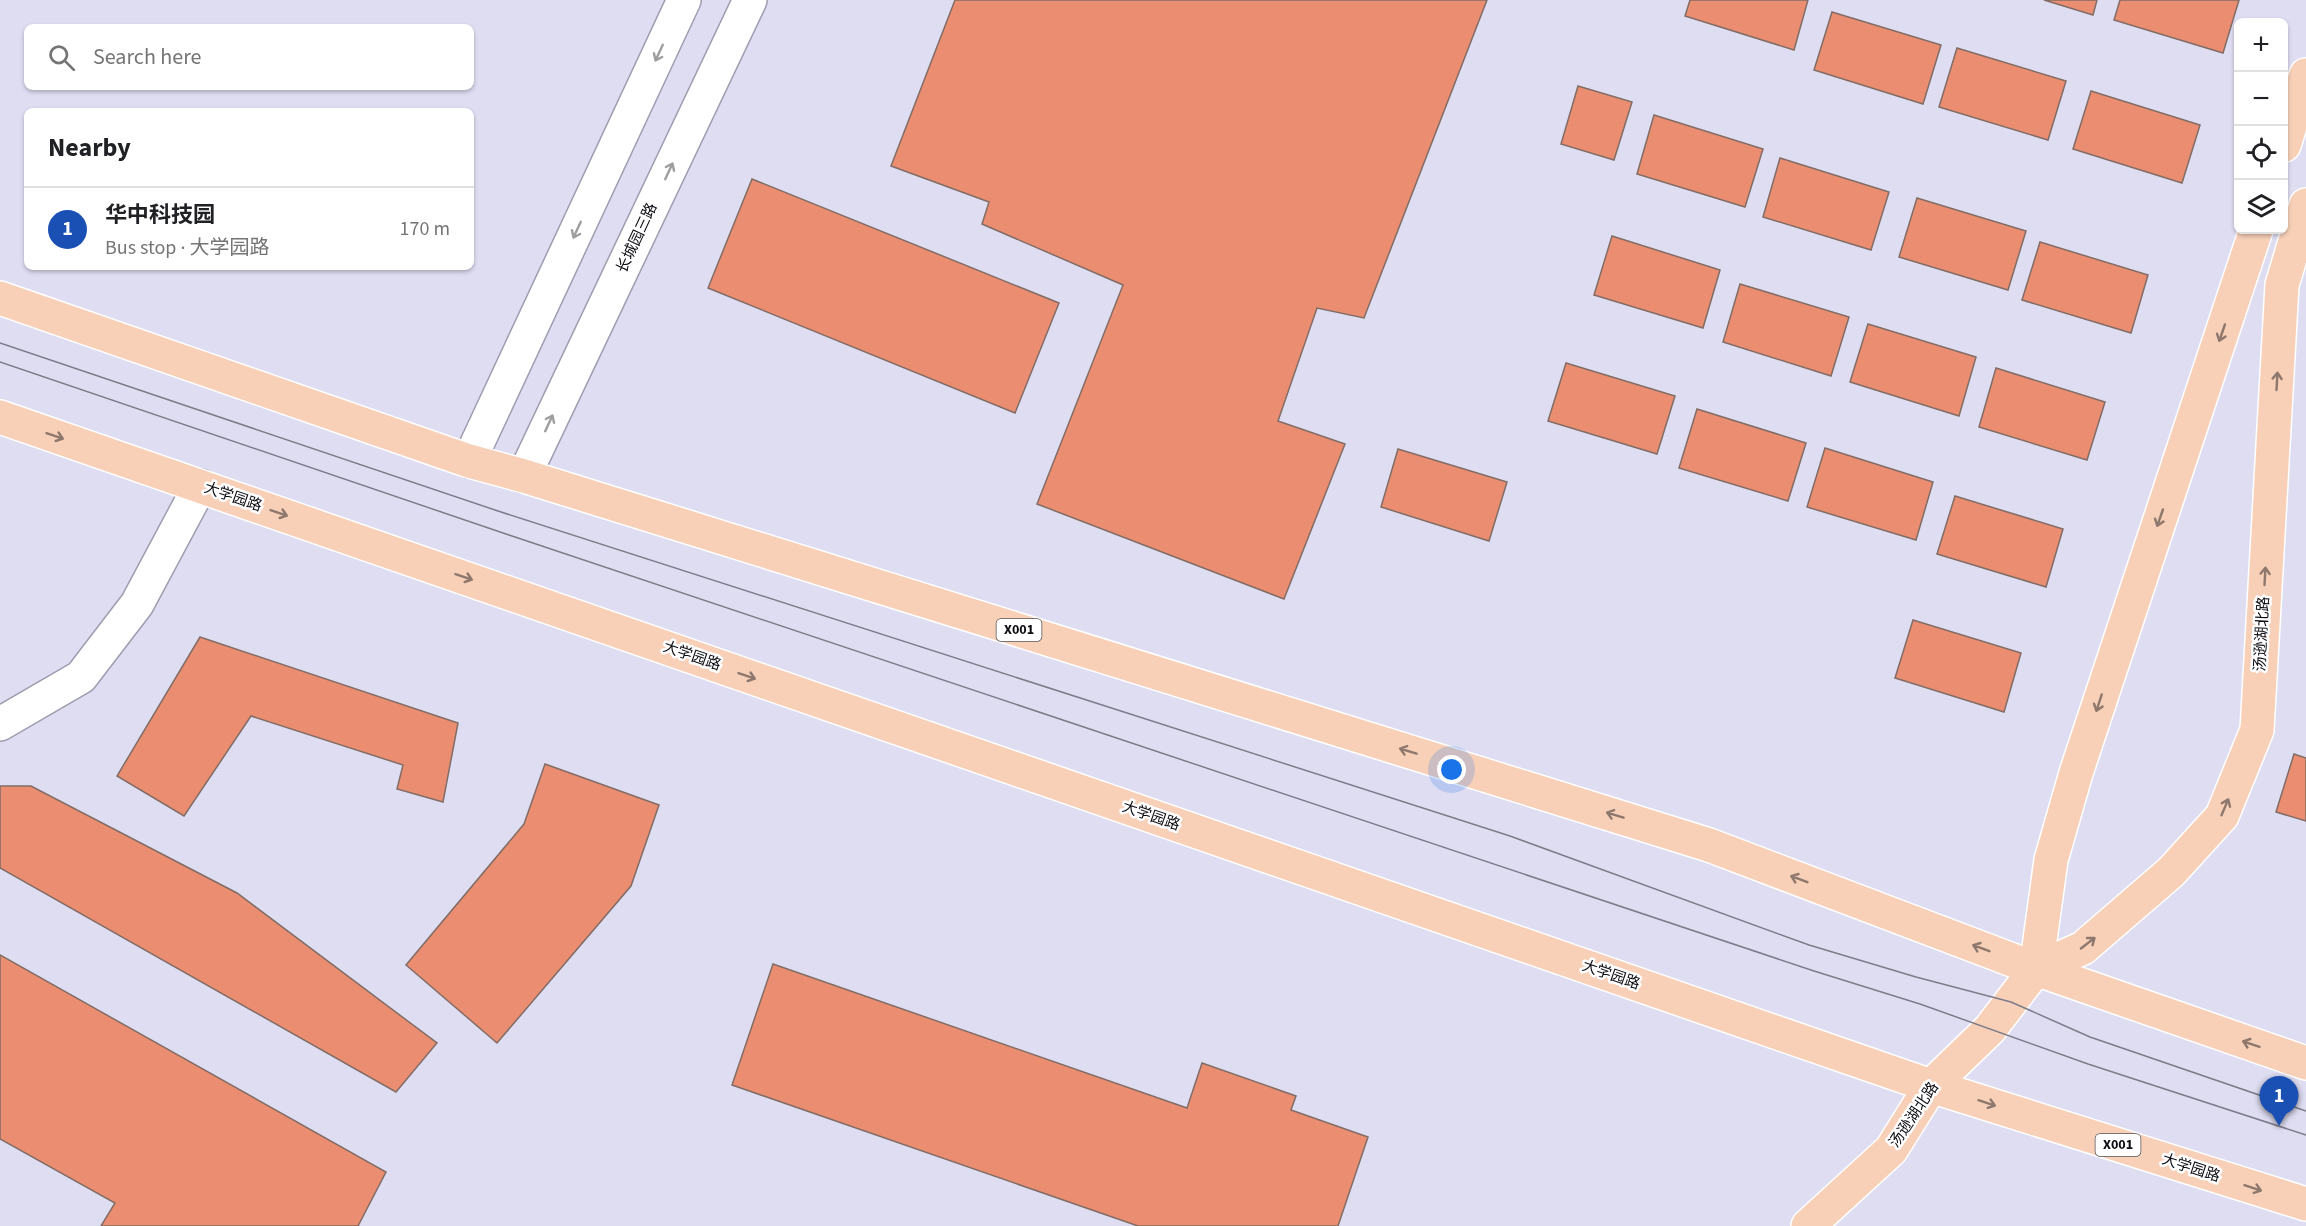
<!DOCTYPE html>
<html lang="en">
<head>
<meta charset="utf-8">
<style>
  body { margin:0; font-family:"Source Sans 3","Noto Sans SC",sans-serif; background:#f6f6f6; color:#202124 }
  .controls { position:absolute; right:18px; top:18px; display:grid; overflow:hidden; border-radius:9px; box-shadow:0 2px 4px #0004 }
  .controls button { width:54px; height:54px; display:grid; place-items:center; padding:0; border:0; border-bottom:2px solid #e0e0e0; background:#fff; color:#202124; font:30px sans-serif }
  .you { position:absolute; left:1452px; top:770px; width:21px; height:21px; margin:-15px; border:4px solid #fff; border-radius:50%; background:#1a73e8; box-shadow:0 0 0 9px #1a73e833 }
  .badge { display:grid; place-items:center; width:39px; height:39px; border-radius:50%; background:#db2777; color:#fff; font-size:20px; font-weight:700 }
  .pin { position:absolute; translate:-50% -50px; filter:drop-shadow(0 2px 3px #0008) }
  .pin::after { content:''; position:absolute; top:32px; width:21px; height:18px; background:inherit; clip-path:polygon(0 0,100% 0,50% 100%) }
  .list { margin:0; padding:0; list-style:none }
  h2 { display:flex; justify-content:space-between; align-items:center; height:78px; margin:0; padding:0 24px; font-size:26px }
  h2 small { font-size:20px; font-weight:400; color:#757577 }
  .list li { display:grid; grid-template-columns:39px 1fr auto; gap:18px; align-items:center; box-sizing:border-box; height:84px; padding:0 24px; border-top:2px solid #e0e0e0 }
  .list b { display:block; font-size:22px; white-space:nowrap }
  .list p { margin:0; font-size:20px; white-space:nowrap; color:#757577 }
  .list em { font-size:20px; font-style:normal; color:#757577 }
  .icon { flex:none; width:33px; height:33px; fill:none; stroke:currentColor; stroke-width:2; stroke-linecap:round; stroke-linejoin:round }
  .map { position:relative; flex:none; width:2306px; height:1226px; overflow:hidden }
  .search { position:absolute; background:#fff; box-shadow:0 2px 4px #0004; left:24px; top:24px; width:450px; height:66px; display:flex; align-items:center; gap:15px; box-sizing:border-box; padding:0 21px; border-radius:9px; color:#757577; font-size:22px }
  .panel { position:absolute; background:#fff; box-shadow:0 2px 4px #0004; left:24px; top:108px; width:450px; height:162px; border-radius:9px }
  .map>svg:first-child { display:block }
</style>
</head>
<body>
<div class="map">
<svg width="2306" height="1226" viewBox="0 0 2306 1226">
  <rect width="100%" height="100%" fill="#dfddf2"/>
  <g fill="#eb8d70" stroke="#816d66" stroke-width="1.5">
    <path d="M 955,0 L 1487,0 L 1364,318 L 1317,308 L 1278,421 L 1345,444 L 1284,599 L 1037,504 L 1123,285 L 982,224 L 989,202 L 891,166 Z"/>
    <path d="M 1690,0 L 1808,0 L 1794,50 L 1685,16 Z"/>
    <path d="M 2044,0 L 2097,0 L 2093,15 Z"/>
    <path d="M 2120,0 L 2239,0 L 2223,53 L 2114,20 Z"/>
    <path d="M 1832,12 L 1941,45 L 1923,104 L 1814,70 Z"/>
    <path d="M 1957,48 L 2066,81 L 2048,140 L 1939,107 Z"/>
    <path d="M 1578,86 L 1632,102 L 1614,160 L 1561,144 Z"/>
    <path d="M 2091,91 L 2200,125 L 2182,183 L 2073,149 Z"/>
    <path d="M 1654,115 L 1763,149 L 1745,207 L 1637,174 Z"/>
    <path d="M 1780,158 L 1889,192 L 1871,250 L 1763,217 Z"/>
    <path d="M 752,179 L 1059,303 L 1015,413 L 708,288 Z"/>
    <path d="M 1917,198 L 2026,231 L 2008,290 L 1899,257 Z"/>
    <path d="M 1612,236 L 1720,270 L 1703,328 L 1594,295 Z"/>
    <path d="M 2040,242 L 2148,275 L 2131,333 L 2022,300 Z"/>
    <path d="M 1740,284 L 1849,317 L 1831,376 L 1723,342 Z"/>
    <path d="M 1868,324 L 1976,357 L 1959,416 L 1850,382 Z"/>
    <path d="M 1566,363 L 1675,396 L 1657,454 L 1548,421 Z"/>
    <path d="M 1996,368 L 2105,402 L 2087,460 L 1979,427 Z"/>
    <path d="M 1697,409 L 1806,443 L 1788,501 L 1679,468 Z"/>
    <path d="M 1825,448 L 1933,482 L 1916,540 L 1807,507 Z"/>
    <path d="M 1398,449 L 1507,482 L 1489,541 L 1381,507 Z"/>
    <path d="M 1955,496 L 2063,529 L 2046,587 L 1937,554 Z"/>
    <path d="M 1913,620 L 2021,653 L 2004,712 L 1895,678 Z"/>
    <path d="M 200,637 L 458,723 L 443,802 L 397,789 L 403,765 L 251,716 L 184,816 L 117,776 Z"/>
    <path d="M 2294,754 L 2306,758 L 2306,821 L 2276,812 Z"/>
    <path d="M 545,764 L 659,805 L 631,886 L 497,1043 L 406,965 L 524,824 Z"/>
    <path d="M 0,786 L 31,786 L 237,893 L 437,1043 L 396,1092 L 0,868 Z"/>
    <path d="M 0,955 L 386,1172 L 358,1226 L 101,1226 L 115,1203 L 0,1139 Z"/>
    <path d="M 773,964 L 1187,1108 L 1202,1063 L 1296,1096 L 1291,1110 L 1368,1137 L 1338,1226 L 1138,1226 L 732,1085 Z"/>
  </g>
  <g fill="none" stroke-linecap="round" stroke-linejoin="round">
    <g stroke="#9e9caf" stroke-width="36">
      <g id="minor">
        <path d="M 469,461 L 684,0"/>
        <path d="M 524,476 L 750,0"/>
        <path d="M 0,724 L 81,677 L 137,604 L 200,486"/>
      </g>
    </g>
    <g stroke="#fff" stroke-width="36">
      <g id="major">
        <path d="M 2284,145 L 2306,75"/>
        <path d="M 0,298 L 469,461 L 524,476 L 1709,845 L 2036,969 L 2306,1063"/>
        <path d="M 0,417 L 1931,1086 L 2306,1204"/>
        <path d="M 2036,969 L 2051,860 L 2076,773 L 2256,230"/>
        <path d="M 1808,1226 L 1891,1150 L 1931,1086 L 1990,1029 L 2036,969 L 2083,948 L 2171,872 L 2222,816 L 2257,730 L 2282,285 L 2306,205"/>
      </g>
    </g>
    <use href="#minor" stroke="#fff" stroke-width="33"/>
    <use href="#major" stroke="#f8d0b8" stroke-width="33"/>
    <g stroke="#7d7c8a" stroke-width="1.5">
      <path d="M 0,343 L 498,511 L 1510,836 L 1809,945 L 1916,977 L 2011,1002 L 2090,1037 L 2306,1111"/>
      <path d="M 0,362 L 509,535 L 1814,971 L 1920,1004 L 2088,1064 L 2306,1135"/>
    </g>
  </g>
  <defs><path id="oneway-shaft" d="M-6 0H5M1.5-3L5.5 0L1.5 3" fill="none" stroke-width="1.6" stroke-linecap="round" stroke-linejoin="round" transform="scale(1.5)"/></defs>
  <g stroke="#9e9ea0">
    <use href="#oneway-shaft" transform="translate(659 53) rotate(115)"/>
    <use href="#oneway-shaft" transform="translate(669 171) rotate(-65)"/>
    <use href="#oneway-shaft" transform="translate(577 230) rotate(115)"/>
    <use href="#oneway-shaft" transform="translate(549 423) rotate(-65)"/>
  </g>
  <g stroke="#8e786d">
    <use href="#oneway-shaft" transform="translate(2222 333) rotate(109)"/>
    <use href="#oneway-shaft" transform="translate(2277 381) rotate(-87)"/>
    <use href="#oneway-shaft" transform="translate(55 436) rotate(19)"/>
    <use href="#oneway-shaft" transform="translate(279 513) rotate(19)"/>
    <use href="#oneway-shaft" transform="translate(2160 518) rotate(109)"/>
    <use href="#oneway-shaft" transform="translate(2265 576) rotate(-87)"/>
    <use href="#oneway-shaft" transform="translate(464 577) rotate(19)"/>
    <use href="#oneway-shaft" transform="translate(747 676) rotate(19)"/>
    <use href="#oneway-shaft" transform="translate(2099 703) rotate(108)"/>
    <use href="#oneway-shaft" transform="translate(1408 751) rotate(-163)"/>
    <use href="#oneway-shaft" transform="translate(2225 807) rotate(-67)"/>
    <use href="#oneway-shaft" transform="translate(1615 815) rotate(-163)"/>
    <use href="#oneway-shaft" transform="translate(1799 879) rotate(-159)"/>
    <use href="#oneway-shaft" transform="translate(2088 943) rotate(-38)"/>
    <use href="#oneway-shaft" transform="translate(1981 948) rotate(-159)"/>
    <use href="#oneway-shaft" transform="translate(2251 1044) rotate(-161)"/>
    <use href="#oneway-shaft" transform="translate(1987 1103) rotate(18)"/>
    <use href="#oneway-shaft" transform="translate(2253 1188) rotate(18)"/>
  </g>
  <g text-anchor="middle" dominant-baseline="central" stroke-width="5" stroke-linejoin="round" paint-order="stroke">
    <g fill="#fff" stroke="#555559" stroke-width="1.5">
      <rect x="996.5" y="619" width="45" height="22" rx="4.5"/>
      <rect x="2095.5" y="1134" width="45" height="22" rx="4.5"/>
    </g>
    <g font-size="14" font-weight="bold" fill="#0c0c12">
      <text x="1019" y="630">X001</text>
      <text x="2118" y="1145">X001</text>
    </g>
    <g font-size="15" fill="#0c0c12" stroke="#fff">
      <text transform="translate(637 238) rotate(-65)">长城园三路</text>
      <text transform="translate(233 497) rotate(19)">大学园路</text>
      <text transform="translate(2262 634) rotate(-87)">汤逊湖北路</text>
      <text transform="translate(692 656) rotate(19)">大学园路</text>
      <text transform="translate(1151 816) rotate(19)">大学园路</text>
      <text transform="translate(1611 975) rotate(19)">大学园路</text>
      <text transform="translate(1914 1115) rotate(-56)">汤逊湖北路</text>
      <text transform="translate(2191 1168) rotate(18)">大学园路</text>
    </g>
  </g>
</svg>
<div class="controls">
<button>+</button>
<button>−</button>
<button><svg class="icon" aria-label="locate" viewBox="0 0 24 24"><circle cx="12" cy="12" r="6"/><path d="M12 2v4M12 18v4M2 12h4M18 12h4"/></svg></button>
<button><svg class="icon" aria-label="layers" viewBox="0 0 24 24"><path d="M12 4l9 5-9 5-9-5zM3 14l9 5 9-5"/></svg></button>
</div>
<div class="you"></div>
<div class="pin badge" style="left:2279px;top:1126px;background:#1a4fb4">1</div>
<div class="search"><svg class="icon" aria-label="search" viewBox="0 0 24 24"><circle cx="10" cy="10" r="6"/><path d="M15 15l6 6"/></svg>Search here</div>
<section class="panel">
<h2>Nearby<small></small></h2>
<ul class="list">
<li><span class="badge" style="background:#1a4fb4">1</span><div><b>华中科技园</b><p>Bus stop · 大学园路</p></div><em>170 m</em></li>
</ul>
</section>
</div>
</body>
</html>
